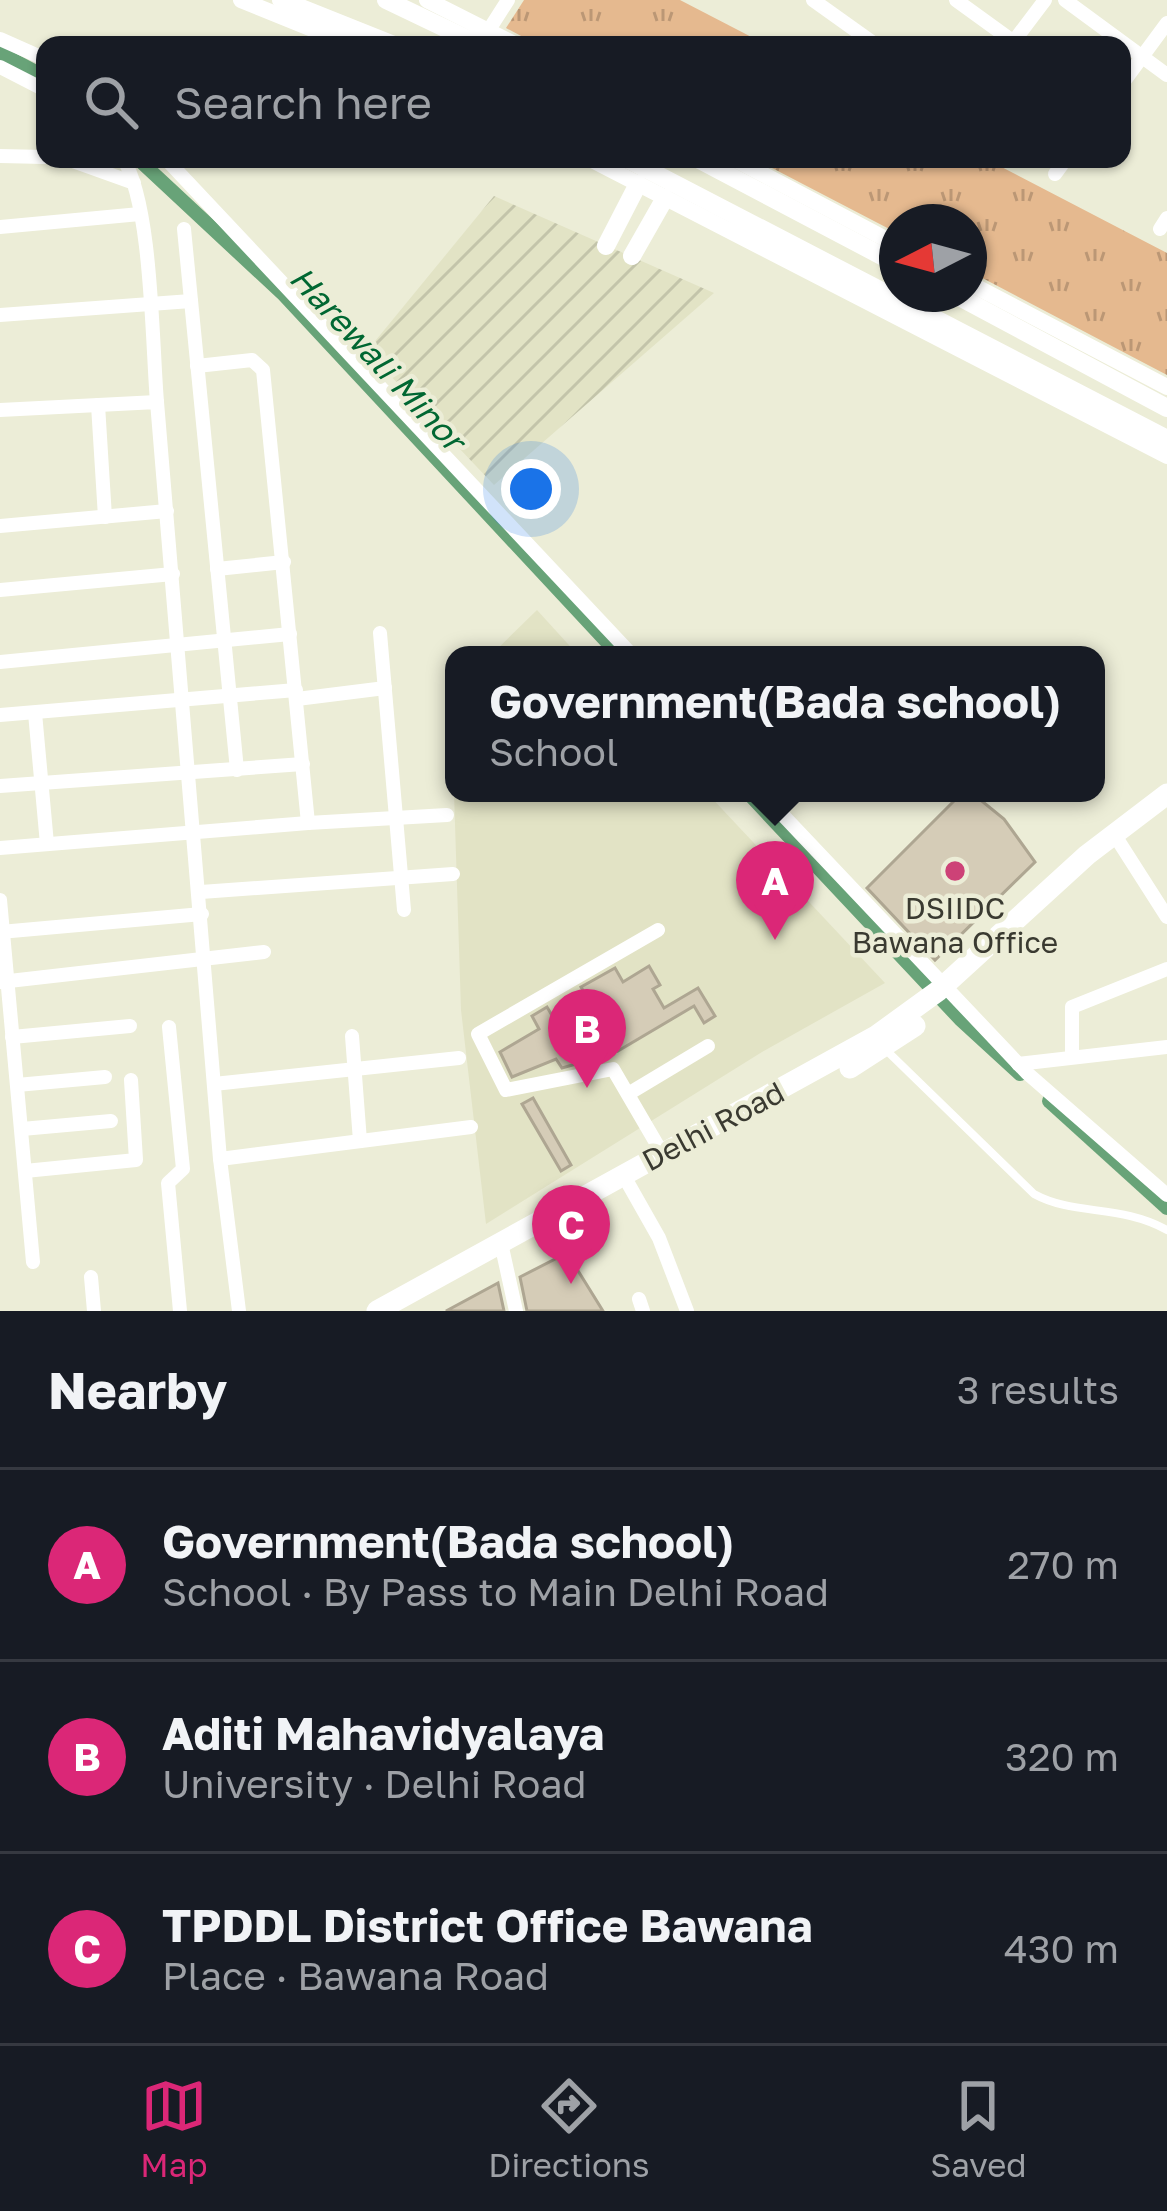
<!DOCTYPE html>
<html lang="en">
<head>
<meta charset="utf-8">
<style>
  body { margin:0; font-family:"Golos Text",sans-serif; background:#20242c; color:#f1f3f6 }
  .compass { position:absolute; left:879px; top:204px; width:108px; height:108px; border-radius:50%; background:#171b24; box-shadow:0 3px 9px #0004; rotate:264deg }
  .you { position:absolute; left:531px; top:489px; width:42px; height:42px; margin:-30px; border:9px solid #fff; border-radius:50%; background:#1a73e8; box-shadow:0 0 0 18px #1a73e833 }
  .badge { display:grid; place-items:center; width:78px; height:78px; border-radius:50%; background:#db2777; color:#fff; font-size:39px; font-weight:700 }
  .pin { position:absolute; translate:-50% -99px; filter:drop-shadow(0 3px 6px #0008) }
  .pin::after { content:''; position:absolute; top:63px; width:42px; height:36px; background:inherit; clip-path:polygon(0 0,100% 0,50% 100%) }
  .popup { position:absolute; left:445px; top:646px; width:660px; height:156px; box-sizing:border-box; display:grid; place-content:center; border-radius:24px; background:#171b24; filter:drop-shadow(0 3px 9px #0005); font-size:39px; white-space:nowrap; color:#9ea1a6 }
  .popup b { font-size:45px; color:#f1f3f6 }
  .popup::after { content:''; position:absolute; left:50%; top:100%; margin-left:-24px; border:24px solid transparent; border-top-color:#171b24 }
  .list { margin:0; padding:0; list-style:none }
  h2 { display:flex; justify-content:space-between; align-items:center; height:156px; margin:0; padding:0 48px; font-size:51px }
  h2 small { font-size:39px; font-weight:400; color:#9ea1a6 }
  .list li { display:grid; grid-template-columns:78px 1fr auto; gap:36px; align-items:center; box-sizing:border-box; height:192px; padding:0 48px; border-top:3px solid #363941 }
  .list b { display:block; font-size:45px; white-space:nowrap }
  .list p { margin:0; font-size:39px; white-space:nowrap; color:#9ea1a6 }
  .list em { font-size:39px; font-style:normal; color:#9ea1a6 }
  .icon { flex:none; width:66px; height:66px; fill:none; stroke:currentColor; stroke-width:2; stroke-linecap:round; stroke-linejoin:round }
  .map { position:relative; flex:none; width:1167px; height:1311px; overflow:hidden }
  .search { position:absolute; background:#171b24; box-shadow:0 3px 9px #0004; left:36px; right:36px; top:36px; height:132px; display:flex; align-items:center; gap:30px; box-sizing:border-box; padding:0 42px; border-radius:24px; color:#9ea1a6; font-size:45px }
  .sheet { height:732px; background:#171b24 }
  nav { display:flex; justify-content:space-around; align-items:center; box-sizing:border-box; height:168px; border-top:3px solid #363941; background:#171b24; font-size:33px; color:#9ea1a6 }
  nav a { display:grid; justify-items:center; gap:6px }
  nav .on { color:#db2777 }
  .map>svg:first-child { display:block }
</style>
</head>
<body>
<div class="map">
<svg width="1167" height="1311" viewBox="0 0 1167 1311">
  <defs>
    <pattern id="industrial-furrows" width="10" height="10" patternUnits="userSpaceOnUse" patternTransform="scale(3)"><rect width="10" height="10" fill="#e2e3c5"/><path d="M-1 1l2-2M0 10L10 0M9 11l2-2" fill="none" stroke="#c3c4aa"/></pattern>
    <pattern id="park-tufts" width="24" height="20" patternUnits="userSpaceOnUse" patternTransform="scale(3)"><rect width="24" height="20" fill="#e5b98f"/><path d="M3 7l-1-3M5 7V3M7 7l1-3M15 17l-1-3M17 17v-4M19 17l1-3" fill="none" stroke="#bb9775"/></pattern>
  </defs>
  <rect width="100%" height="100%" fill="#ecedd7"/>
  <g fill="#e2e3c5">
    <path d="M 537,610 L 578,655 L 491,655 Z"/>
    <path d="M 454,793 L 707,793 L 885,983 L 762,1052 L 486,1224 L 461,1010 Z"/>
  </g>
  <path fill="url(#industrial-furrows)" d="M 494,196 L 714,293 L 494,485 L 367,351 Z"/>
  <g fill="url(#park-tufts)">
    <path d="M 524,0 L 680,0 L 767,45 L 538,45 L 506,28 Z"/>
    <path d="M 755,159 L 986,159 L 1167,253 L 1167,375 L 969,271 L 969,222 L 897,222 L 897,233 Z"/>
  </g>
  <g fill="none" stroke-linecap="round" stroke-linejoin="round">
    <g stroke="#68a378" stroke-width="14">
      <path d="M 0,53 L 45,77"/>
      <path d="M 138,159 L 284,295 L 619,655"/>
      <path d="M 748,793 L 960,1019 L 1020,1074"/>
      <path d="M 1049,1101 L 1167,1208"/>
    </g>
  </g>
  <g fill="#d5ccb7" stroke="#aea692" stroke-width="3">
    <path d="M 962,793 L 972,793 L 1004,819 L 1035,862 L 935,960 L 867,888 Z"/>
    <path d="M 649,966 L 660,985 L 653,989 L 664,1008 L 698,988 L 715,1016 L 704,1023 L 694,1006 L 618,1051 L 600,1021 L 576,1035 L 590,1060 L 562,1068 L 556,1059 L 512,1077 L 500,1052 L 539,1029 L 532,1016 L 547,1007 L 557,1024 L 591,1004 L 581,987 L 615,968 L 623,982 Z"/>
    <path d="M 533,1098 L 571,1165 L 561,1171 L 522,1104 Z"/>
    <path d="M 567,1253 L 603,1311 L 527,1311 L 520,1277 Z"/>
    <path d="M 498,1283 L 504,1311 L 446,1311 Z"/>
  </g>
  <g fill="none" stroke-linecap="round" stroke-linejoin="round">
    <path stroke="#fff" stroke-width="8" d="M 886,1050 L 1034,1194 C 1074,1216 1120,1204 1167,1230"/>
    <g stroke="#fff" stroke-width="14">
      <path d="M 813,0 L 876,45"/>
      <path d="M 956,0 L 1014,42"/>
      <path d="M 1065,0 L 1167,75"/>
      <path d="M 485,36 L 508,0"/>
      <path d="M 0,39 L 45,59"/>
      <path d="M 1011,45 L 1045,0"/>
      <path d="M 0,67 L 45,90"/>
      <path d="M 1122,84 L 1167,23"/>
      <path d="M 0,156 L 45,157"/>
      <path d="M 67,159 L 134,183"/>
      <path d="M 123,159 C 152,203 152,344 157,402"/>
      <path d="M 166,159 L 632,655"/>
      <path d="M 1055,174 L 1066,159"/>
      <path d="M 0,227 L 140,214"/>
      <path d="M 184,229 L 237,770"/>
      <path d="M 1160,229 L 1167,218"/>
      <path d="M 0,315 L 191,301"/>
      <path d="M 197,366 L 252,360 L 263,370 L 308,823 L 447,815"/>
      <path d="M 98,405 L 105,517"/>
      <path d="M 0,410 L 157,402 L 220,1159 L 239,1311"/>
      <path d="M 0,526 L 167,511"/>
      <path d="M 217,569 L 284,562"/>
      <path d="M 0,590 L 173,574"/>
      <path d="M 380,633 L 404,910"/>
      <path d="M 0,662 L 290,634"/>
      <path d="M 297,699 L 385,688"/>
      <path d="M 35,713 L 47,844"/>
      <path d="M 0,715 L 296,690"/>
      <path d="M 0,786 L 303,764"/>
      <path d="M 762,793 L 1027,1073 L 1167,1195"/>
      <path d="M 1114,834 L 1167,917"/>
      <path d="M 0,848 L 308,823"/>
      <path d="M 201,892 L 453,874"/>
      <path d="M 0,900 L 33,1262"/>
      <path d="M 658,930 L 478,1034 L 506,1090 L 613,1069 L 662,1153"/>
      <path d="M 0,932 L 202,914"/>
      <path d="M 0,982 L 264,952"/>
      <path d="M 169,1027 L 183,1169 L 168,1183 L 180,1311"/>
      <path d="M 352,1036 L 360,1141"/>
      <path d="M 12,1037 L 130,1026"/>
      <path d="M 1072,1057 L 1072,1007 L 1167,969"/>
      <path d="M 1018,1064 L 1167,1047"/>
      <path d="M 214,1084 L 459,1058"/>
      <path d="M 17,1085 L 105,1077"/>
      <path d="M 628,1094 L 708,1046"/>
      <path d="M 22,1129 L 111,1121"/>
      <path d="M 220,1159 L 471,1127"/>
      <path d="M 25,1171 L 136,1160 L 131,1080"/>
      <path d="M 629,1185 L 659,1238 L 687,1311"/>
      <path d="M 501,1243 L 516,1311"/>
      <path d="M 91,1277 L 94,1311"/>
      <path d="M 639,1299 L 643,1311"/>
    </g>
    <g stroke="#fff" stroke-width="16">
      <path d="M 241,0 L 352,45"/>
      <path d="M 427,0 L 516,45"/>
      <path d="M 590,159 L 1167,456"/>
      <path d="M 734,159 L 897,245"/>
      <path d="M 969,283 L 1167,387"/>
    </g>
    <g stroke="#fff" stroke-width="18">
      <path d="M 281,0 L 394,45"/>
      <path d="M 386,0 L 480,45"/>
      <path d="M 627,159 L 1167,439"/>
      <path d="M 698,159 L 897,264"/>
      <path d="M 606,246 L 638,184"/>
      <path d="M 632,256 L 665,198"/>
      <path d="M 954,294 L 1167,408"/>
    </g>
    <g stroke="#fff" stroke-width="21">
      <path d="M 850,1068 L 915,1026"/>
      <path d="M 377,1311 L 876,1036 L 938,991 L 1087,855 L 1167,794"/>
    </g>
  </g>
  <circle fill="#cd4277" stroke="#ecedd7" stroke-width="4.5" cx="955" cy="871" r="12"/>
  <g text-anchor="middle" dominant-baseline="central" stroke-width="9" stroke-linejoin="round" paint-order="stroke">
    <g font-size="30" fill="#3a3a31" stroke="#ecedd7">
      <text x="955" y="908">DSIIDC<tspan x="955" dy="34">Bawana Office</tspan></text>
    </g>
    <g font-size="30" fill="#3a3a31" stroke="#ecedd7">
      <text transform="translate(713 1126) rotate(-28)">Delhi Road</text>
    </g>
    <g font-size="33" font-style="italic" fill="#006732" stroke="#ecedd7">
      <text transform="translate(378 358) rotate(47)">Harewali Minor</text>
    </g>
  </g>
</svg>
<svg class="compass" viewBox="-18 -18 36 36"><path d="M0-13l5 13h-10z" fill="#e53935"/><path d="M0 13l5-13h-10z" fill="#9ea1a6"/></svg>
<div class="you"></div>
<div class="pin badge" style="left:775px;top:940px">A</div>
<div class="popup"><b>Government(Bada school)</b>School</div>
<div class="pin badge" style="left:587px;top:1088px">B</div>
<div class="pin badge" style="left:571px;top:1284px">C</div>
<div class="search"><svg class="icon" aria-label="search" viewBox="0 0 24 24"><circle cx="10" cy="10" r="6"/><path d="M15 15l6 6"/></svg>Search here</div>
</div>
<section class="sheet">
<h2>Nearby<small>3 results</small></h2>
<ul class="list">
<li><span class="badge">A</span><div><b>Government(Bada school)</b><p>School · By Pass to Main Delhi Road</p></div><em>270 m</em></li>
<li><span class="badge">B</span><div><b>Aditi Mahavidyalaya</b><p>University · Delhi Road</p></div><em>320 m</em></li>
<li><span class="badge">C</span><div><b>TPDDL District Office Bawana</b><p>Place · Bawana Road</p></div><em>430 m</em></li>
</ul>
</section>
<nav>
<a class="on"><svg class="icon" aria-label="map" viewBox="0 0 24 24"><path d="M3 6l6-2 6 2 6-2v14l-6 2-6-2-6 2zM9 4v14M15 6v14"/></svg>Map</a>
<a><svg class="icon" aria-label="directions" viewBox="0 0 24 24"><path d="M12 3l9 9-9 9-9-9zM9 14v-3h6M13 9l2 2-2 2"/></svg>Directions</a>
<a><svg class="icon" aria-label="saved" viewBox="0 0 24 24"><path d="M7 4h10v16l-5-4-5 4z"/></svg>Saved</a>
</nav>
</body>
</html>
